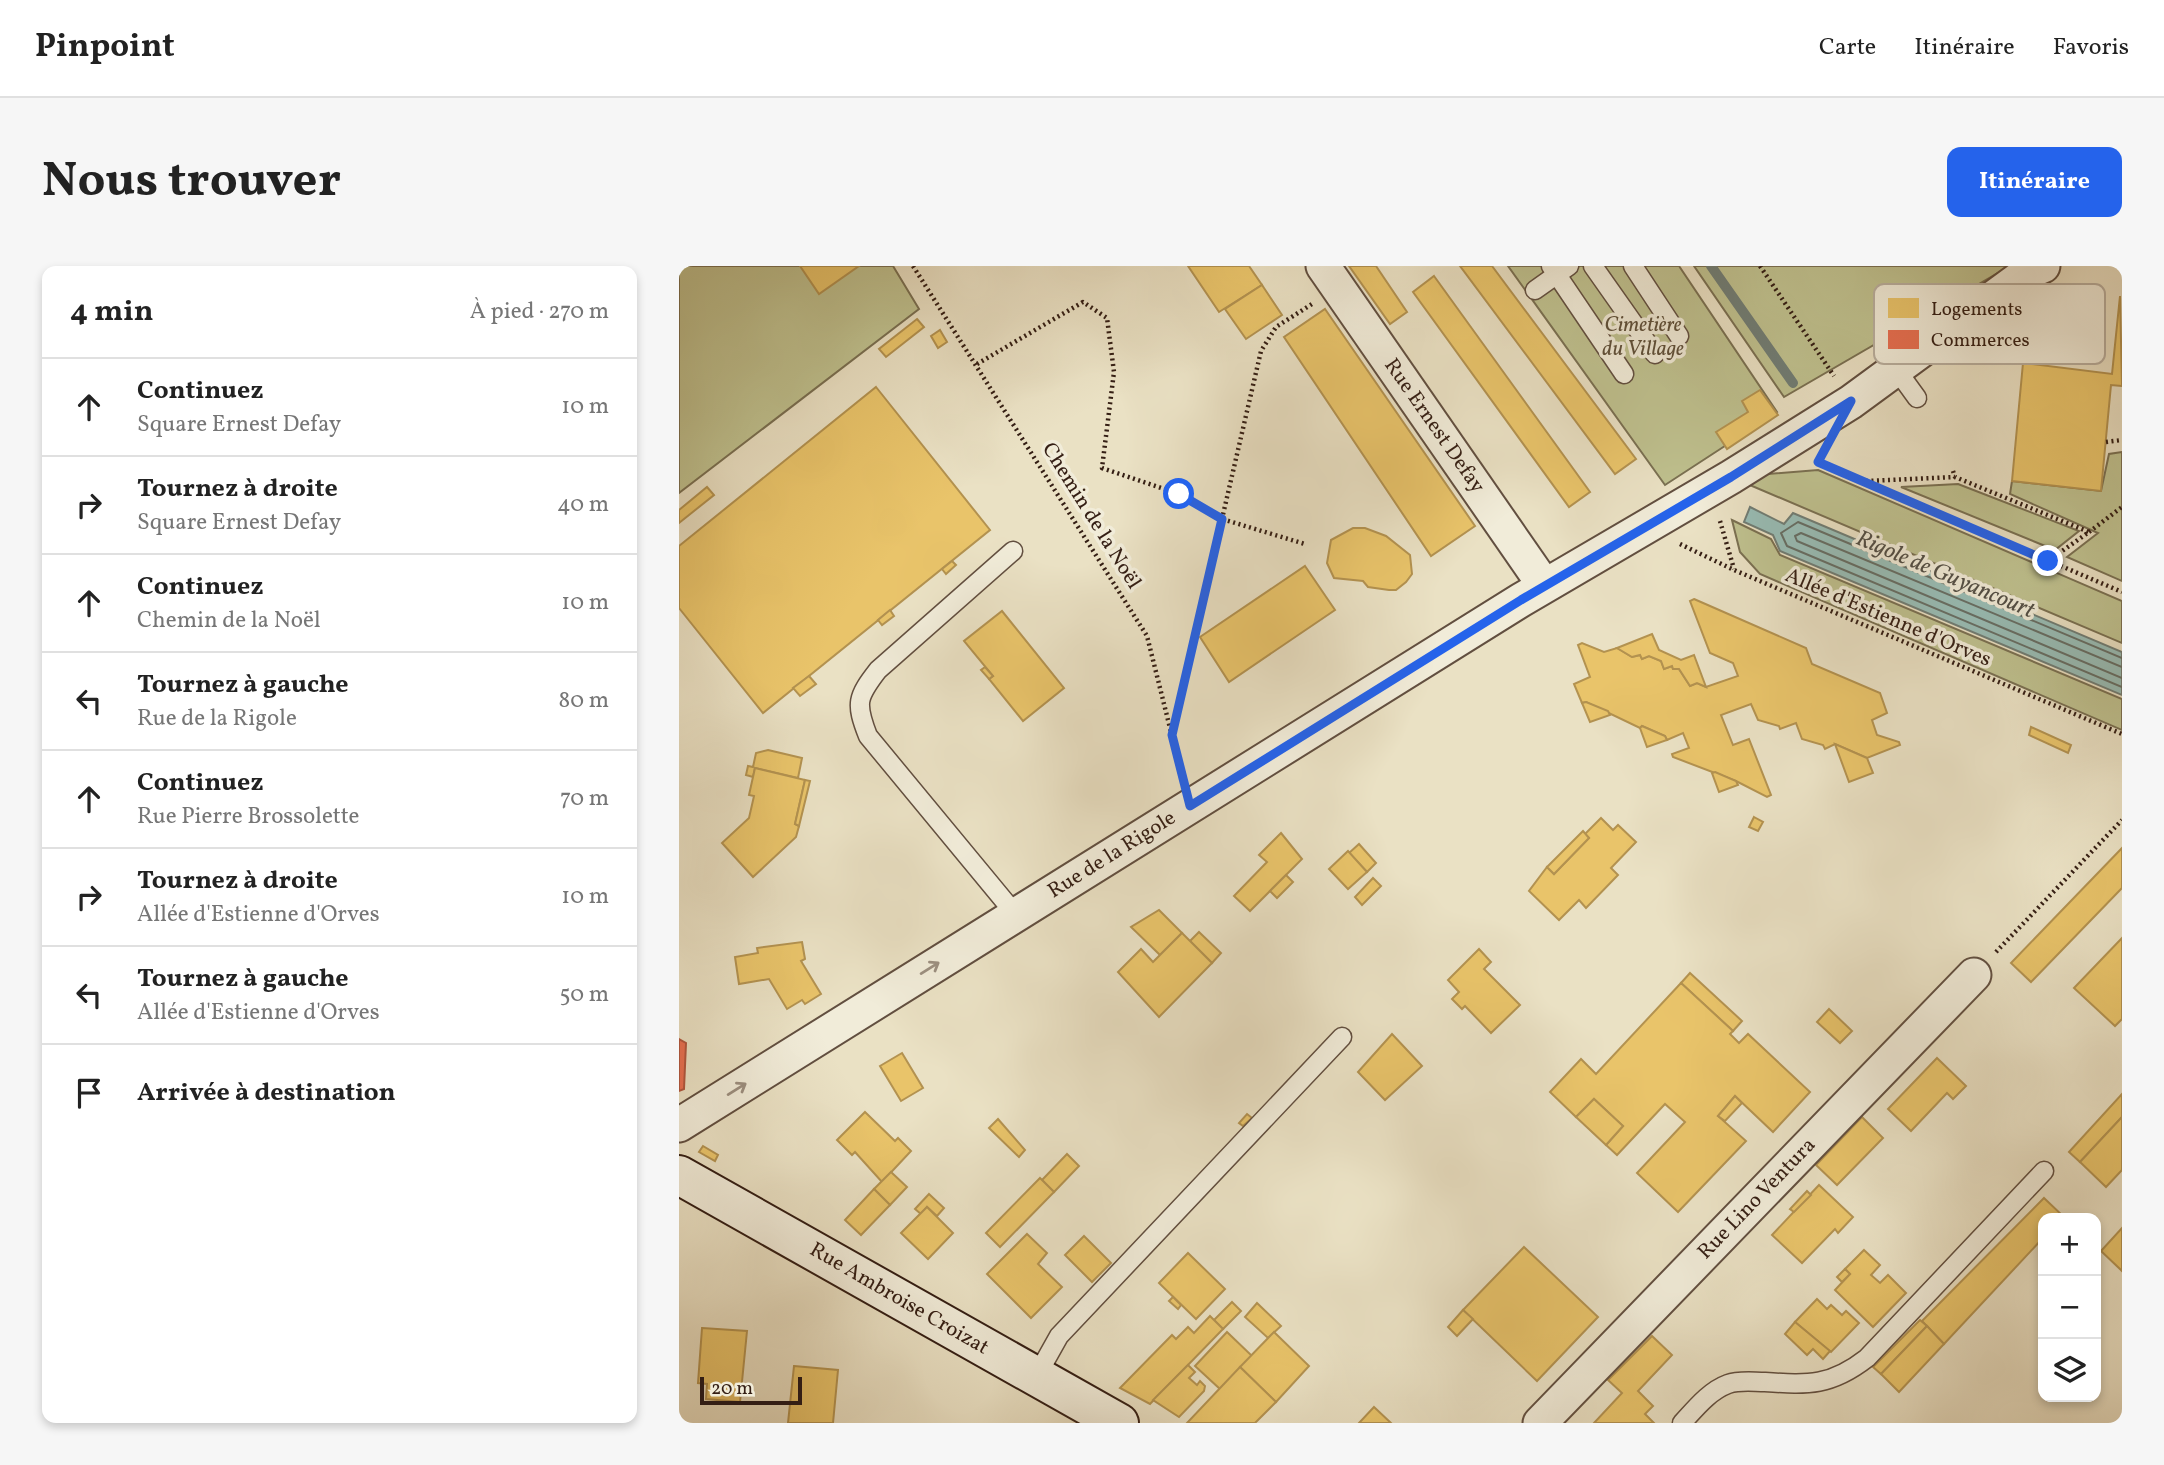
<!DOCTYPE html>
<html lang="fr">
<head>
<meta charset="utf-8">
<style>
  body { margin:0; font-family:Vollkorn,serif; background:#f6f6f6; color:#222 }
  .controls { position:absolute; right:21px; bottom:21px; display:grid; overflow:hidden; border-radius:14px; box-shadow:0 4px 10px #0003 }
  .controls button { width:63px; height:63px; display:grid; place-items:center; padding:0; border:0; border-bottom:2px solid #e0e0e0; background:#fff; color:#222; font:35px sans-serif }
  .scale { position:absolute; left:21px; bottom:18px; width:102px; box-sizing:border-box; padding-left:7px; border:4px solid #341e14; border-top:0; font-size:19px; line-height:24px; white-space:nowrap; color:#341e14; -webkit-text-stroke:5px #f1ecd9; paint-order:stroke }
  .stop { position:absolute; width:21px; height:21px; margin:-16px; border:5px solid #2563eb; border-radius:50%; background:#fff }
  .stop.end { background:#2563eb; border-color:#fff; box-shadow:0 2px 7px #0008 }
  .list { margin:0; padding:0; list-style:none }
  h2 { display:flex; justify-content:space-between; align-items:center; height:91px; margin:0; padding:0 28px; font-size:30px }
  h2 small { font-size:23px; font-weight:400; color:#767676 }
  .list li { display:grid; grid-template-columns:46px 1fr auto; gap:21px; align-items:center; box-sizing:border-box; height:98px; padding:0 28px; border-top:2px solid #e0e0e0 }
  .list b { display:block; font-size:26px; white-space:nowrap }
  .list p { margin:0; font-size:23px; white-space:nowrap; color:#767676 }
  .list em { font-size:23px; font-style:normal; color:#767676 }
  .icon { flex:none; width:38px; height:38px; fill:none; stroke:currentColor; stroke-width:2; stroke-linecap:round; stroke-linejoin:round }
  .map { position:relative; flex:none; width:1443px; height:1157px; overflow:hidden; border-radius:14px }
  header { display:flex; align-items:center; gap:42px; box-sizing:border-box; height:98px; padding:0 35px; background:#fff; border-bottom:2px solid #e0e0e0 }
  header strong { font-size:33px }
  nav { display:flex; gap:38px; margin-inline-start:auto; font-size:24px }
  .intro { display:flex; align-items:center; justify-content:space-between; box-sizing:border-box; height:168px; padding:0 42px }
  h1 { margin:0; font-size:49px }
  .button { padding:18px 32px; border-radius:14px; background:#2563eb; color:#fff; font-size:24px; font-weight:700 }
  main { display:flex; gap:42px; padding:0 42px }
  aside { flex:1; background:#fff; border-radius:14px; box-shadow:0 4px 10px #0003 }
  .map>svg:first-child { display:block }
</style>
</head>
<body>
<header>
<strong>Pinpoint</strong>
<nav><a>Carte</a><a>Itinéraire</a><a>Favoris</a></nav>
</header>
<div class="intro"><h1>Nous trouver</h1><a class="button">Itinéraire</a></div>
<main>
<aside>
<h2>4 min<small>À pied · 270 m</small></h2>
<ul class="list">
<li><svg class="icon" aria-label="ahead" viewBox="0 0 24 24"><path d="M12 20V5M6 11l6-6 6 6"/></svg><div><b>Continuez</b><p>Square Ernest Defay</p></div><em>10 m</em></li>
<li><svg class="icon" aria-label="right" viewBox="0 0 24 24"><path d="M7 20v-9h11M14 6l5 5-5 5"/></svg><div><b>Tournez à droite</b><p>Square Ernest Defay</p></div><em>40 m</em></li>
<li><svg class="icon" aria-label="ahead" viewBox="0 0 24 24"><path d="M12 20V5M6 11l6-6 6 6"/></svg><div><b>Continuez</b><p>Chemin de la Noël</p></div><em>10 m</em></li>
<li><svg class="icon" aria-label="left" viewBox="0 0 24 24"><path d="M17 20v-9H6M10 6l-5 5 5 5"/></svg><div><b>Tournez à gauche</b><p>Rue de la Rigole</p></div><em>80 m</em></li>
<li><svg class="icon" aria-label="ahead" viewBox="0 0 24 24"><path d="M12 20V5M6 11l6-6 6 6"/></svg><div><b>Continuez</b><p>Rue Pierre Brossolette</p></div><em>70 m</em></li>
<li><svg class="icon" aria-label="right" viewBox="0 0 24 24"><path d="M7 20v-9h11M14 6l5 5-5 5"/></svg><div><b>Tournez à droite</b><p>Allée d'Estienne d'Orves</p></div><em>10 m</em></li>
<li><svg class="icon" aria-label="left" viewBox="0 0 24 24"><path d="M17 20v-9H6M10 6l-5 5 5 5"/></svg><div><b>Tournez à gauche</b><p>Allée d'Estienne d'Orves</p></div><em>50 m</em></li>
<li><svg class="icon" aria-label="arrive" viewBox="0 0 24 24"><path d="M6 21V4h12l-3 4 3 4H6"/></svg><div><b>Arrivée à destination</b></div></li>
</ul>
</aside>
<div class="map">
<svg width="1443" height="1157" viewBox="0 0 1443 1157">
  <rect width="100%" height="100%" fill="#eae1c4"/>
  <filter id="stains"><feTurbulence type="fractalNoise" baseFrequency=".00286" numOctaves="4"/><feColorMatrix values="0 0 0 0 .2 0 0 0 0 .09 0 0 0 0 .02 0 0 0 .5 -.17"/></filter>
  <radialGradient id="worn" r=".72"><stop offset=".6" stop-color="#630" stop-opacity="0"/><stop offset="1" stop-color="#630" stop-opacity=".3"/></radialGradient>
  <g fill="#bfc18f" stroke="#7a7052" stroke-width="2">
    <path d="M 0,0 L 214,0 L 240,43 L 0,227 Z"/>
    <path d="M 829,0 L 1000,0 L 1098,146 L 986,219 Z"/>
    <path d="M 1015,0 L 1331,0 L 1105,131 Z"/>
    <path d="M 1443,186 L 1443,315 L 1388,291 L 1419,267 L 1331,228 L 1333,215 L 1422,225 L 1430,188 Z"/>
    <path d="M 1139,204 L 1443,335 L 1443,377 L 1052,211 Z"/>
    <path d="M 1279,218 L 1400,265 L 1376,284 L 1222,221 Z"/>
    <path d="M 1053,254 L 1092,273 L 1101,289 L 1443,433 L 1443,464 L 1081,308 L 1061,286 Z"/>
  </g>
  <path fill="#98bdb6" stroke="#707d75" stroke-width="2" d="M 1071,241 L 1105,258 L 1114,247 L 1443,386 L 1443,429 L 1101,285 L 1094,269 L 1065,256 Z"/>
  <g fill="#e9c46a" stroke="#b39250" stroke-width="2">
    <path d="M 121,0 L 180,0 L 140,28 Z"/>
    <path d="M 509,0 L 570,0 L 583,19 L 540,46 Z"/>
    <path d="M 670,0 L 697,0 L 728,46 L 711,58 Z"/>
    <path d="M 781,0 L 813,0 L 957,193 L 936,208 Z"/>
    <path d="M 755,10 L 911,226 L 890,241 L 734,26 Z"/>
    <path d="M 583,19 L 603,49 L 567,73 L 546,43 Z"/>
    <path d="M 1441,30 L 1443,120 L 1432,119 L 1422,225 L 1333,215 L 1344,97 L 1433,108 Z"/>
    <path d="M 646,43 L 796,260 L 752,290 L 605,71 Z"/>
    <path d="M 238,53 L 245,61 L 207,91 L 200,83 Z"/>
    <path d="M 261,64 L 268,76 L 259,82 L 252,70 Z"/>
    <path d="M 197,121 L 311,264 L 84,447 L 0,342 L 0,280 Z"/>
    <path d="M 1081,124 L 1099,149 L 1048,183 L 1037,166 L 1069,146 L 1063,135 Z"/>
    <path d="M 28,221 L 35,229 L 0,257 L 0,244 Z"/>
    <path d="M 674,262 L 686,262 L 707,270 L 731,289 L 733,308 L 727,316 L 717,324 L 710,324 L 689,321 L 684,315 L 655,312 L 648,297 L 652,274 Z"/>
    <path d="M 273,295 L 277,299 L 267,308 L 263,303 Z"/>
    <path d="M 626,300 L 656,344 L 550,416 L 521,371 Z"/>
    <path d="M 1015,333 L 1127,382 L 1133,398 L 1201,427 L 1208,447 L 1193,454 L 1198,469 L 1220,476 L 1221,479 L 1188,492 L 1156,478 L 1146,483 L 1144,479 L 1123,473 L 1117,457 L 1101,463 L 1100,460 L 1079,454 L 1072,438 L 1042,449 L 1054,479 L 1070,473 L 1092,529 L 1088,531 L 1057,515 L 994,491 L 993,488 L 1010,482 L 1004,467 L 988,474 L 986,470 L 963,460 L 961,462 L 907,436 L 903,437 L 895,418 L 911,411 L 899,379 L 903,377 L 925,386 L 938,382 L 953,391 L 961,389 L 963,393 L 970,390 L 982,395 L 985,403 L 993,400 L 994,403 L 1000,403 L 1011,420 L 1018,417 L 1027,421 L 1059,410 L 1054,397 L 1031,387 L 1011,335 Z"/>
    <path d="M 211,344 L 215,350 L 203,359 L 199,354 Z"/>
    <path d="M 323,345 L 385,422 L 344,455 L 310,413 L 314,410 L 285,375 Z"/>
    <path d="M 973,368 L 980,384 L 1002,394 L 1015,389 L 1027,421 L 1018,417 L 1011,420 L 1000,403 L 994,403 L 993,400 L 985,403 L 982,395 L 970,390 L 963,393 L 961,389 L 953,391 L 938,382 Z"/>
    <path d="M 306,401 L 314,410 L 310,413 L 302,404 Z"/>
    <path d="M 130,410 L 137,418 L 121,430 L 114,422 Z"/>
    <path d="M 907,436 L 929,445 L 931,449 L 911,456 L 903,437 Z"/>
    <path d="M 963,460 L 986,470 L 988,474 L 968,481 L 961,462 Z"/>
    <path d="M 1352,461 L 1392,479 L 1389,487 L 1350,469 Z"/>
    <path d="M 1156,478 L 1188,492 L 1194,507 L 1170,516 Z"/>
    <path d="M 89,484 L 123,492 L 119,512 L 76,502 L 74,511 L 67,509 L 69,500 L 74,501 L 77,487 Z"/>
    <path d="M 76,502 L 126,514 L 116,558 L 120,560 L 117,571 L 74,611 L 43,577 L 70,552 L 75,530 L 70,529 Z"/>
    <path d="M 1036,506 L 1057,515 L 1059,519 L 1040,526 L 1033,507 Z"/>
    <path d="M 126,514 L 131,515 L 120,560 L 116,558 Z"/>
    <path d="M 1075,551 L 1084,556 L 1079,565 L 1070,561 Z"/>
    <path d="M 922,552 L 934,564 L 939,559 L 957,576 L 932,602 L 939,609 L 907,642 L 900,634 L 880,654 L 850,625 L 868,601 L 875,608 L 910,572 L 906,568 Z"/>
    <path d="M 904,565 L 910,572 L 875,608 L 868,601 Z"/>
    <path d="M 602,567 L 623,593 L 571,645 L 555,630 L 588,596 L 580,589 Z"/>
    <path d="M 680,578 L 697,597 L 688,606 L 670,587 Z"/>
    <path d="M 1443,582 L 1443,622 L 1352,716 L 1332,697 Z"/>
    <path d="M 669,585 L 688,606 L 669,623 L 650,603 Z"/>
    <path d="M 607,609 L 614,616 L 598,632 L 591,625 Z"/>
    <path d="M 694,612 L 702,620 L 683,639 L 676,631 Z"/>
    <path d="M 480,644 L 503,667 L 481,689 L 452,661 Z"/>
    <path d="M 520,666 L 542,687 L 533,697 L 511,675 Z"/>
    <path d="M 503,667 L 533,697 L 480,751 L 439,706 L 462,683 L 474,696 Z"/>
    <path d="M 1443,672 L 1443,753 L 1436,760 L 1395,722 Z"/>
    <path d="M 123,676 L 126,693 L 122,695 L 142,728 L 126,738 L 123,734 L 108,743 L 90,713 L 60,718 L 56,691 L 79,687 L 78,682 Z"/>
    <path d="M 800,683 L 812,696 L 805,703 L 841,739 L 812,767 L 786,740 L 783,743 L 773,733 L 780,726 L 769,714 Z"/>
    <path d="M 1011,707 L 1063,755 L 1054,765 L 1002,717 Z"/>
    <path d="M 1002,717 L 1054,765 L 1051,768 L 1060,777 L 1069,768 L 1131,826 L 1094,866 L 1056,830 L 1039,850 L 1067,875 L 999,946 L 958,907 L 1006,856 L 986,838 L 938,889 L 927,879 L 944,860 L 915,833 L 897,851 L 871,826 L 902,793 L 917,808 Z"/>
    <path d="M 1150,743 L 1173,765 L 1161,777 L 1138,756 Z"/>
    <path d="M 713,768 L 743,800 L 706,834 L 679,806 Z"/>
    <path d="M 223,787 L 244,822 L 222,835 L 201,800 Z"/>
    <path d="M 1258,792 L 1287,820 L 1274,833 L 1268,827 L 1232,865 L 1209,843 Z"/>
    <path d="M 1443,828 L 1443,851 L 1401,896 L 1390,886 Z"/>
    <path d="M 1056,830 L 1063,837 L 1046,855 L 1039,850 Z"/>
    <path d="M 915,833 L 944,860 L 927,879 L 897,851 Z"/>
    <path d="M 186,846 L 216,875 L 219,872 L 232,885 L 203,916 L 176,886 L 173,889 L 158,874 Z"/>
    <path d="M 568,848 L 573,852 L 564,860 L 560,857 Z"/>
    <path d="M 1183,851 L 1204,872 L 1158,919 L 1137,899 Z"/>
    <path d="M 1443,851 L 1443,904 L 1427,921 L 1401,896 Z"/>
    <path d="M 319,853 L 346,884 L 340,891 L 310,862 Z"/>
    <path d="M 24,880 L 39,889 L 36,895 L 20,886 Z"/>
    <path d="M 388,888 L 400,900 L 375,926 L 363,914 Z"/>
    <path d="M 212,906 L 228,921 L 211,939 L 195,923 Z"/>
    <path d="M 361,912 L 375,926 L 321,981 L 307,967 Z"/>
    <path d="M 1140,919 L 1174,951 L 1159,967 L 1156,963 L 1123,997 L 1093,969 Z"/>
    <path d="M 195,923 L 211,939 L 182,969 L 166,954 Z"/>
    <path d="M 1128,925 L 1132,929 L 1115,946 L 1111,943 Z"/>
    <path d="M 250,928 L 265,942 L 258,950 L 248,941 L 242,948 L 236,943 Z"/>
    <path d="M 1365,932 L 1385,951 L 1364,952 L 1364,972 L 1265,1078 L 1243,1055 Z"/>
    <path d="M 248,941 L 274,967 L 249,993 L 222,967 Z"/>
    <path d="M 1443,962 L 1443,1005 L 1422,985 Z"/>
    <path d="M 348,968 L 368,987 L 359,998 L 383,1021 L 352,1052 L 308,1008 Z"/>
    <path d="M 405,970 L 432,997 L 413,1016 L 386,989 Z"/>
    <path d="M 845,981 L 919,1051 L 858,1115 L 784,1044 Z"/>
    <path d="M 1185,984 L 1201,999 L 1192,1009 L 1201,1017 L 1209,1009 L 1227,1027 L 1194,1061 L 1156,1024 L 1171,1008 L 1166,1003 Z"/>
    <path d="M 509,987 L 546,1023 L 517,1053 L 480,1017 Z"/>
    <path d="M 1166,1003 L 1171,1008 L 1163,1016 L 1158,1011 Z"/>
    <path d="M 494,1031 L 502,1039 L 499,1043 L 490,1035 Z"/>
    <path d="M 1138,1033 L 1148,1043 L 1152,1039 L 1163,1049 L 1167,1045 L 1180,1057 L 1152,1086 L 1116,1056 Z"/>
    <path d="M 553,1036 L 562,1045 L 544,1063 L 535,1054 Z"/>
    <path d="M 578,1037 L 602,1060 L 589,1072 L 566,1051 Z"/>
    <path d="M 784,1044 L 794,1053 L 778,1070 L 769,1061 Z"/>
    <path d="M 531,1050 L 544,1063 L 471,1138 L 441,1122 L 493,1069 L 497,1073 L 509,1061 L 515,1067 Z"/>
    <path d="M 1241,1054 L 1248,1060 L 1202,1108 L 1194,1101 Z"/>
    <path d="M 1116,1056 L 1151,1085 L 1144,1093 L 1134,1083 L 1128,1089 L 1106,1068 Z"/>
    <path d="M 1248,1060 L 1265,1078 L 1220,1126 L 1202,1108 Z"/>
    <path d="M 23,1062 L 68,1065 L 61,1136 L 27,1133 L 28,1118 L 19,1117 Z"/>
    <path d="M 548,1066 L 573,1090 L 541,1123 L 516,1100 Z"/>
    <path d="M 595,1066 L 630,1100 L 597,1136 L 561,1101 Z"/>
    <path d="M 973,1070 L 993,1089 L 959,1125 L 974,1140 L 966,1148 L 975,1157 L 915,1157 L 943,1127 L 929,1114 Z"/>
    <path d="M 509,1099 L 516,1106 L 510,1112 L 518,1119 L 521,1115 L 526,1120 L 525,1125 L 500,1151 L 474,1134 Z"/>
    <path d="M 115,1100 L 159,1104 L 154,1157 L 109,1157 Z"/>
    <path d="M 561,1101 L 597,1136 L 576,1157 L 508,1157 Z"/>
    <path d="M 695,1141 L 712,1157 L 680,1157 Z"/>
  </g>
  <path fill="#e76f51" stroke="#b1573f" stroke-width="2" d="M 0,773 L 7,777 L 5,823 L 0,825 Z"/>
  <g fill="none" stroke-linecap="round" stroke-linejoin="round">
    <g stroke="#666e65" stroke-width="2">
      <path d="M 1443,392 L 1119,256 L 1102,267 L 1108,280 L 1443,421"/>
      <path d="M 1443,401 L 1122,267 L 1116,270 L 1118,275 L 1443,412"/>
    </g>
    <path stroke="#707d75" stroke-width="10" d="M 1032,0 L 1114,117"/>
    <g stroke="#624f40" stroke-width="21">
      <g id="lane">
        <path d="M 872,0 L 945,108"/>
        <path d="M 914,0 L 976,88"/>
        <path d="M 954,0 L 1000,70"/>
        <path d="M 856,24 L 890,0"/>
        <path d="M 1217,103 L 1238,132"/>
        <path d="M 334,285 L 199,404 C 178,431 176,437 189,470 L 337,649"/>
        <path d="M 357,1111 L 380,1070 L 663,771"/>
        <path d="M 1003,1157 C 1016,1143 1030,1125 1049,1118 C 1060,1114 1074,1116 1086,1116 C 1130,1119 1152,1120 1188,1092 L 1365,905"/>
      </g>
    </g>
    <g stroke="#624f40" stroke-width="37">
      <g id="street">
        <path d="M 644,0 L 865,319"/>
        <path d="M 0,859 L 842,334 L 1052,211 L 1172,136 L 1348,7 L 1364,0"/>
        <path d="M 861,1157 L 1295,709"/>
      </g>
    </g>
    <g stroke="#341e14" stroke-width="42">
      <path id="secondary" d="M 0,909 L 440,1157"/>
    </g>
    <g stroke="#341e14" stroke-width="4.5" stroke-dasharray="2 3.5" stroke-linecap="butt">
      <path d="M 234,0 L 468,370 L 502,506"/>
      <path d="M 1081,0 L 1155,110"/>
      <path d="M 298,98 L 404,36 L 428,52 L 435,106 L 423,202 L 500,228 L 543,253 L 626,278"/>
      <path d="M 1427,176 L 1443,174"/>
      <path d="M 1139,196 L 1443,326"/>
      <path d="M 1274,205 L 1276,211 L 1410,266 L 1369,295"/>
      <path d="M 1187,215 L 1276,211"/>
      <path d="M 1041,255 L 1055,303"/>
      <path d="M 1410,266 L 1443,241"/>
      <path d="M 1001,278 L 1055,304 L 1443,468"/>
      <path d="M 493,468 L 582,85 L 597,61 L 633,38"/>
      <path d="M 1317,686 L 1443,554"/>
    </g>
    <use href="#lane" stroke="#f1ecd9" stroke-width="18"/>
    <use href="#street" stroke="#f1ecd9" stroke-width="33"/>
    <use href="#secondary" stroke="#f1ecd9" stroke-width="38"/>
  </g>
  <defs><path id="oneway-shaft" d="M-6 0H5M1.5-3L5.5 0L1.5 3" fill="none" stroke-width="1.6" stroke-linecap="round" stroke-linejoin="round" transform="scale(1.75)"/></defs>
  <g stroke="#9c8f80">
    <use href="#oneway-shaft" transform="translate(251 702) rotate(-32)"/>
    <use href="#oneway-shaft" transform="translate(58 823) rotate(-32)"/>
  </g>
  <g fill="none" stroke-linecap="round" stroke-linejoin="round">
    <path stroke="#2563eb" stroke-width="9" d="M 500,228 L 543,253 L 493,469 L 511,540 L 842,334 L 1052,211 L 1172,135 L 1139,196 L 1369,295"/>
  </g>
  <g text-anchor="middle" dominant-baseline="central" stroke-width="7" stroke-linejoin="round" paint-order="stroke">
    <g font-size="21" font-style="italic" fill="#5e4f39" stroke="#f1ecd9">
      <text x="964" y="59">Cimetière<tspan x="964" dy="24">du Village</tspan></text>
    </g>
    <g font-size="21" fill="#341e14" stroke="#f1ecd9">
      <text transform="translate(755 160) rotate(55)">Rue Ernest Defay</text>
      <text transform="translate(412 250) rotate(58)">Chemin de la Noël</text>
      <text transform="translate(1209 352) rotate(23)">Allée d'Estienne d'Orves</text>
      <text transform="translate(433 589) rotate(-32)">Rue de la Rigole</text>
      <text transform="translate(1078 933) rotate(-46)">Rue Lino Ventura</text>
      <text transform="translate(220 1033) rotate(30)">Rue Ambroise Croizat</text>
    </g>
    <g font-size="23" font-style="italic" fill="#524e45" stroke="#f1ecd9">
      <text transform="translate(1266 309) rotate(23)">Rigole de Guyancourt</text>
    </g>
  </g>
  <rect x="1195" y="18" width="231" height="80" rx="10" fill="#f1ecd9" stroke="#b8ae9e" stroke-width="2"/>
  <rect x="1209" y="32" width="31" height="20" fill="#e9c46a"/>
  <rect x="1209" y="64" width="31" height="19" fill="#e76f51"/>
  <g font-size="19" fill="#341e14">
    <text x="1252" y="49">Logements</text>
    <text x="1252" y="80">Commerces</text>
  </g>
  <rect width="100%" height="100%" filter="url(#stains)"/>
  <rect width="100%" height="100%" fill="url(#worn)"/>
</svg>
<div class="controls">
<button>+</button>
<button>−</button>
<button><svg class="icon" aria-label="layers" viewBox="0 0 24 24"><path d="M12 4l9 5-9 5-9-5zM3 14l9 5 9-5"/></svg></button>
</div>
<div class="scale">20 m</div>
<div class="stop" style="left:500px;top:228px"></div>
<div class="stop end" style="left:1369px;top:295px"></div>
</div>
</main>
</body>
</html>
